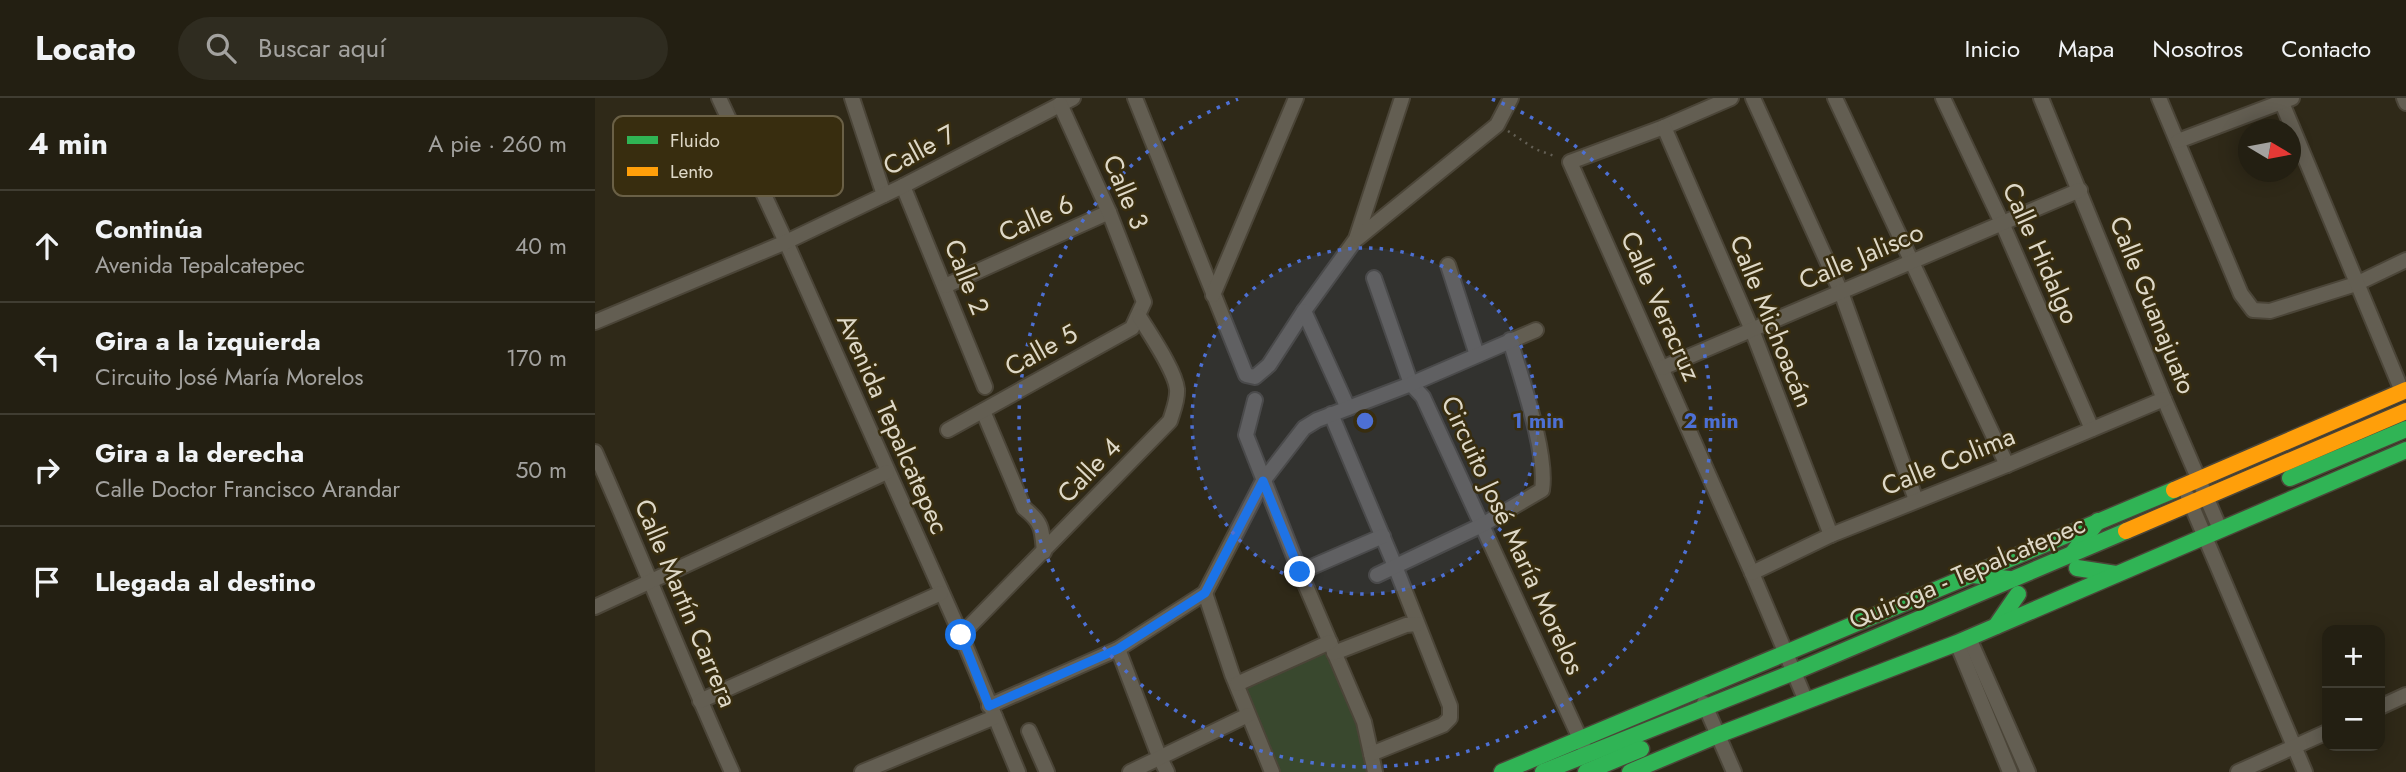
<!DOCTYPE html>
<html lang="es">
<head>
<meta charset="utf-8">
<style>
  body { margin:0; font-family:Jost,sans-serif; background:#2f2c20; color:#f1f3f6 }
  .controls { position:absolute; right:21px; bottom:21px; display:grid; overflow:hidden; border-radius:14px; box-shadow:0 4px 18px #0003 }
  .controls button { width:63px; height:63px; display:grid; place-items:center; padding:0; border:0; border-bottom:2px solid #403d32; background:#231f12; color:#f1f3f6; font:35px sans-serif }
  .compass { position:absolute; left:1643px; top:21px; width:63px; height:63px; border-radius:50%; background:#231f12; box-shadow:0 4px 18px #0003; rotate:100deg }
  .stop { position:absolute; width:21px; height:21px; margin:-16px; border:5px solid #1a73e8; border-radius:50%; background:#fff }
  .stop.end { background:#1a73e8; border-color:#fff; box-shadow:0 2px 7px #0008 }
  .list { margin:0; padding:0; list-style:none }
  h2 { display:flex; justify-content:space-between; align-items:center; height:91px; margin:0; padding:0 28px; font-size:30px }
  h2 small { font-size:23px; font-weight:400; color:#a3a29f }
  .list li { display:grid; grid-template-columns:46px 1fr auto; gap:21px; align-items:center; box-sizing:border-box; height:112px; padding:0 28px; border-top:2px solid #403d32 }
  .list b { display:block; font-size:26px; white-space:nowrap }
  .list p { margin:0; font-size:23px; white-space:nowrap; color:#a3a29f }
  .list em { font-size:23px; font-style:normal; color:#a3a29f }
  .icon { flex:none; width:38px; height:38px; fill:none; stroke:currentColor; stroke-width:2; stroke-linecap:round; stroke-linejoin:round }
  .map { position:relative; flex:none; width:1811px; height:674px; overflow:hidden }
  header { display:flex; align-items:center; gap:42px; box-sizing:border-box; height:98px; padding:0 35px; background:#231f12; border-bottom:2px solid #403d32 }
  header strong { font-size:33px }
  nav { display:flex; gap:38px; margin-inline-start:auto; font-size:24px }
  .search { width:490px; height:63px; background:#2f2c20; display:flex; align-items:center; gap:18px; box-sizing:border-box; padding:0 24px; border-radius:38px; color:#a3a29f; font-size:26px }
  main { display:flex }
  aside { flex:1; background:#231f12 }
  .map>svg:first-child { display:block }
</style>
</head>
<body>
<header>
<strong>Locato</strong>
<div class="search"><svg class="icon" aria-label="search" viewBox="0 0 24 24"><circle cx="10" cy="10" r="6"/><path d="M15 15l6 6"/></svg>Buscar aquí</div>
<nav><a>Inicio</a><a>Mapa</a><a>Nosotros</a><a>Contacto</a></nav>
</header>
<main>
<aside>
<h2>4 min<small>A pie · 260 m</small></h2>
<ul class="list">
<li><svg class="icon" aria-label="ahead" viewBox="0 0 24 24"><path d="M12 20V5M6 11l6-6 6 6"/></svg><div><b>Continúa</b><p>Avenida Tepalcatepec</p></div><em>40 m</em></li>
<li><svg class="icon" aria-label="left" viewBox="0 0 24 24"><path d="M17 20v-9H6M10 6l-5 5 5 5"/></svg><div><b>Gira a la izquierda</b><p>Circuito José María Morelos</p></div><em>170 m</em></li>
<li><svg class="icon" aria-label="right" viewBox="0 0 24 24"><path d="M7 20v-9h11M14 6l5 5-5 5"/></svg><div><b>Gira a la derecha</b><p>Calle Doctor Francisco Arandar</p></div><em>50 m</em></li>
<li><svg class="icon" aria-label="arrive" viewBox="0 0 24 24"><path d="M6 21V4h12l-3 4 3 4H6"/></svg><div><b>Llegada al destino</b></div></li>
</ul>
</aside>
<div class="map">
<svg width="1811" height="674" viewBox="0 0 1811 674">
  <rect width="100%" height="100%" fill="#2f2918"/>
  <path fill="#39482e" d="M 734,545 L 768,624 L 779,674 L 679,674 L 643,587 Z"/>
  <g fill="none" stroke-linecap="round" stroke-linejoin="round">
    <g stroke="#4b4538" stroke-width="18">
      <g id="street">
        <path d="M 124,0 L 191,144 L 366,537 L 423,674"/>
        <path d="M 257,0 L 289,97"/>
        <path d="M 540,0 L 651,277 L 660,279 L 674,267 L 709,213 L 761,141 L 807,0"/>
        <path d="M 1136,0 L 1069,29 L 975,64 L 1157,475 L 1211,603"/>
        <path d="M 1158,0 L 1246,194 L 1321,402"/>
        <path d="M 1240,0 L 1412,367"/>
        <path d="M 1348,0 L 1407,125 L 1497,331"/>
        <path d="M 1446,0 L 1569,301 L 1625,431"/>
        <path d="M 1564,0 L 1646,196 L 1658,212 L 1675,213 L 1761,186 L 1811,162"/>
        <path d="M 1685,0 L 1807,293"/>
        <path d="M 1809,0 L 1811,5"/>
        <path d="M 1069,29 L 1157,232 L 1236,437"/>
        <path d="M 1583,43 L 1697,0"/>
        <path d="M 308,88 L 390,289"/>
        <path d="M 763,140 L 902,27 L 916,0"/>
        <path d="M 853,167 L 882,257"/>
        <path d="M 779,180 L 816,286 L 828,299 L 988,647"/>
        <path d="M 350,188 L 514,114"/>
        <path d="M 618,197 L 701,0"/>
        <path d="M 709,213 L 753,310"/>
        <path d="M 0,224 L 191,144 L 308,88 L 478,0"/>
        <path d="M 1067,270 L 1485,92"/>
        <path d="M 660,302 L 651,337 L 705,474 L 769,624 L 780,674"/>
        <path d="M 388,313 L 429,410 C 448,425 447,432 449,454"/>
        <path d="M 736,316 L 800,468 L 855,608 L 855,620 L 848,627 L 776,656"/>
        <path d="M 353,332 L 537,230 L 549,204 L 514,114 L 465,6"/>
        <path d="M 0,354 C 47,460 89,568 137,674"/>
        <path d="M 1593,399 L 1710,674"/>
        <path d="M 705,474 L 788,438"/>
        <path d="M 1157,475 L 1236,437 L 1412,367 L 1569,301"/>
        <path d="M 782,477 L 887,427 L 947,392 C 953,356 926,280 915,242"/>
        <path d="M 610,495 L 637,576 L 677,674"/>
        <path d="M 0,509 L 292,374"/>
        <path d="M 366,537 L 575,323 C 578,313 583,302 582,291 C 580,272 554,235 544,218"/>
        <path d="M 1374,540 L 1433,674"/>
        <path d="M 1362,545 L 1415,674"/>
        <path d="M 523,551 L 564,658 L 572,674"/>
        <path d="M 739,555 L 811,527 L 822,526"/>
        <path d="M 642,586 L 735,544"/>
        <path d="M 105,603 L 346,495"/>
        <path d="M 1109,605 L 1139,674"/>
        <path d="M 394,608 L 523,551 L 610,495 L 668,383 L 709,330 L 722,322 L 816,286 L 941,232"/>
        <path d="M 1785,609 L 1811,597"/>
        <path d="M 434,633 L 452,674"/>
        <path d="M 267,674 L 400,619"/>
        <path d="M 535,674 L 653,617"/>
        <path d="M 1643,674 L 1732,634"/>
      </g>
    </g>
    <g stroke="#4b4538" stroke-width="19">
      <g id="fast">
        <path d="M 1695,380 L 1811,331"/>
        <path d="M 1477,456 L 1503,423"/>
        <path d="M 1482,470 L 1521,476"/>
        <path d="M 1378,477 L 1414,481"/>
        <path d="M 1401,528 L 1423,496"/>
        <path d="M 907,674 L 1579,392"/>
        <path d="M 948,674 L 1199,574 L 1531,433"/>
        <path d="M 991,674 L 1046,651"/>
        <path d="M 1035,674 L 1123,637 L 1362,545 L 1811,352"/>
      </g>
    </g>
    <g stroke="#4b4538" stroke-width="19">
      <g id="slow">
        <path d="M 1579,392 L 1811,292"/>
        <path d="M 1531,433 L 1811,313"/>
      </g>
    </g>
    <path stroke="#635f54" stroke-width="2.5" stroke-dasharray="2 5" stroke-linecap="butt" d="M 913,33 L 940,51 L 962,59"/>
    <use href="#street" stroke="#635e52" stroke-width="14"/>
    <use href="#fast" stroke="#30b455" stroke-width="16"/>
    <use href="#slow" stroke="#ff9f0a" stroke-width="16"/>
  </g>
  <g fill="none" stroke-linecap="round" stroke-linejoin="round">
    <path stroke="#1a73e8" stroke-width="9" d="M 366,537 L 394,608 L 523,551 L 610,495 L 668,383 L 705,474"/>
  </g>
  <circle cx="770" cy="323" r="173" fill="#4d70d4" fill-opacity=".12"/>
  <g fill="none" stroke="#4d70d4" stroke-width="3.5" stroke-dasharray="3.5 7">
    <circle cx="770" cy="323" r="173"/>
    <path d="M897 1A346 346 0 1 1 643 1"/>
  </g>
  <g text-anchor="middle" dominant-baseline="central" stroke-width="5" stroke-linejoin="round" paint-order="stroke">
    <g font-size="26" fill="#ded8c7" stroke="#382d0f">
      <text transform="translate(324 52) rotate(-28)">Calle 7</text>
      <text transform="translate(531 94) rotate(67)">Calle 3</text>
      <text transform="translate(441 120) rotate(-24)">Calle 6</text>
      <text transform="translate(1446 155) rotate(66)">Calle Hidalgo</text>
      <text transform="translate(1266 158) rotate(-23)">Calle Jalisco</text>
      <text transform="translate(372 179) rotate(68)">Calle 2</text>
      <text transform="translate(1558 207) rotate(68)">Calle Guanajuato</text>
      <text transform="translate(1066 208) rotate(66)">Calle Veracruz</text>
      <text transform="translate(1177 223) rotate(68)">Calle Michoacán</text>
      <text transform="translate(446 252) rotate(-29)">Calle 5</text>
      <text transform="translate(298 326) rotate(66)">Avenida Tepalcatepec</text>
      <text transform="translate(1353 363) rotate(-22)">Calle Colima</text>
      <text transform="translate(494 372) rotate(-46)">Calle 4</text>
      <text transform="translate(918 437) rotate(65)">Circuito José María Morelos</text>
      <text transform="translate(1372 474) rotate(-23)">Quiroga - Tepalcatepec</text>
      <text transform="translate(91 505) rotate(67)">Calle Martín Carrera</text>
    </g>
  </g>
  <rect x="18" y="18" width="230" height="80" rx="10" fill="#382d0f" stroke="#6a6046" stroke-width="2"/>
  <rect x="32" y="38" width="31" height="8" fill="#30b455"/>
  <rect x="32" y="69" width="31" height="9" fill="#ff9f0a"/>
  <g font-size="19" fill="#ded8c7">
    <text x="75" y="49">Fluido</text>
    <text x="75" y="80">Lento</text>
  </g>
  <circle cx="770" cy="323" r="10" fill="#4d70d4" stroke="#382d0f" stroke-width="3.5"/>
  <g font-size="21" text-anchor="middle" font-weight="bold" fill="#4d70d4" stroke="#382d0f" stroke-width="5" stroke-linejoin="round" paint-order="stroke">
    <text x="943" y="330">1 min</text>
    <text x="1116" y="330">2 min</text>
  </g>
</svg>
<div class="controls">
<button>+</button>
<button>−</button>
</div>
<svg class="compass" viewBox="-18 -18 36 36"><path d="M0-13l5 13h-10z" fill="#e53935"/><path d="M0 13l5-13h-10z" fill="#a3a29f"/></svg>
<div class="stop" style="left:366px;top:537px"></div>
<div class="stop end" style="left:705px;top:474px"></div>
</div>
</main>
</body>
</html>
